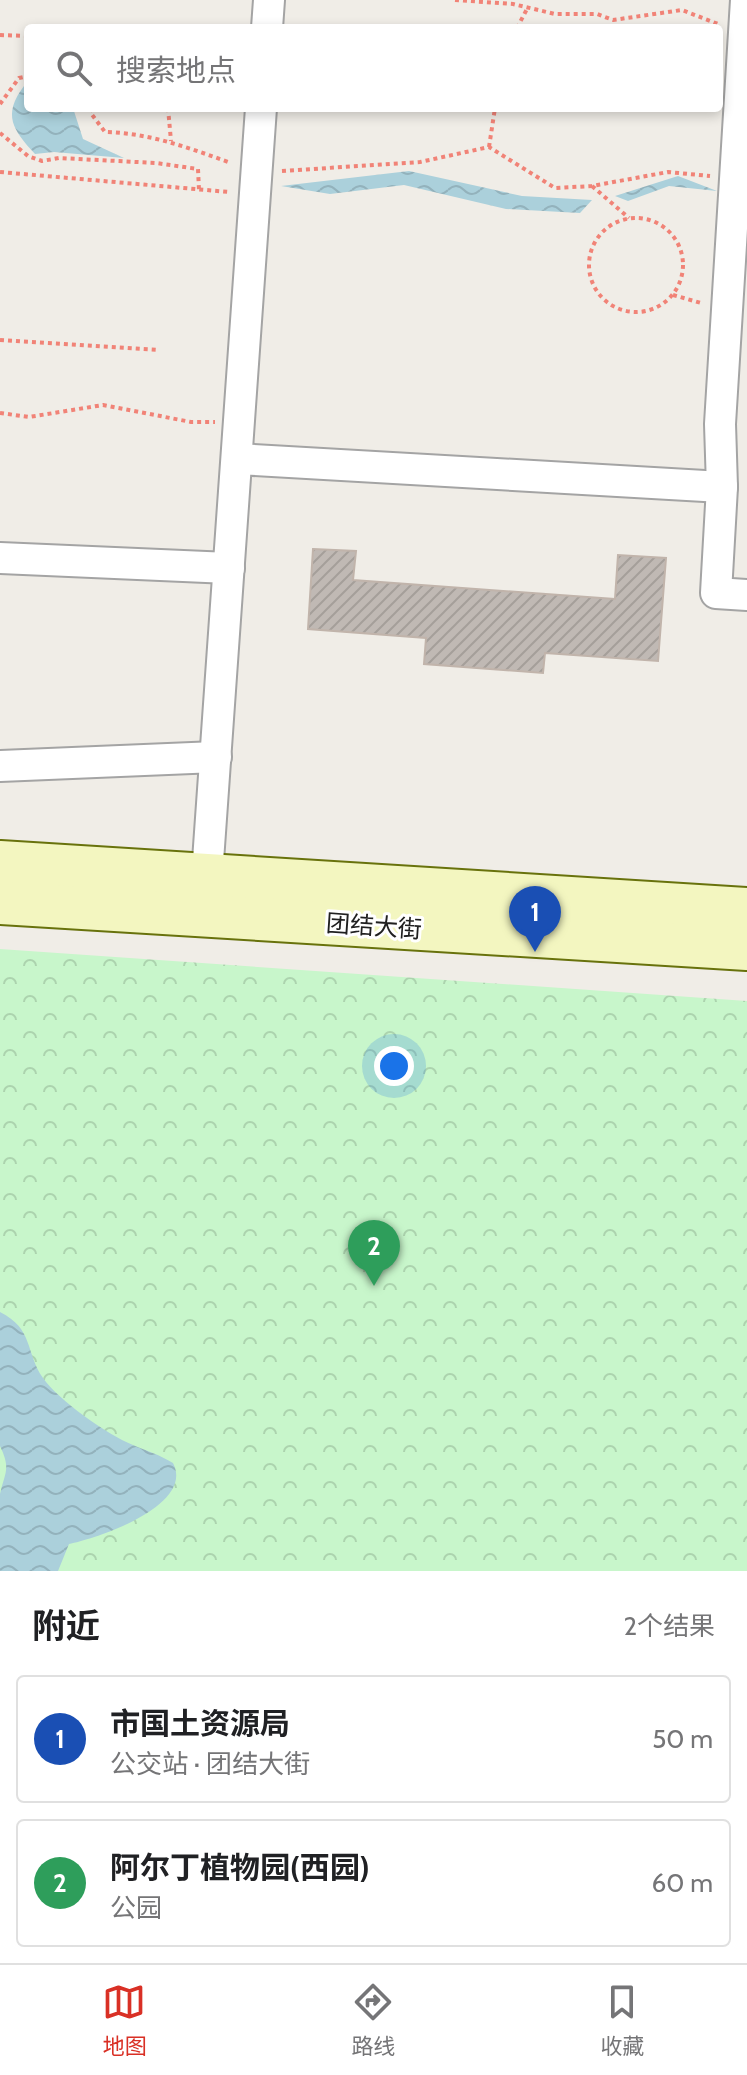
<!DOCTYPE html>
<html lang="zh">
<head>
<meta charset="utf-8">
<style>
  body { margin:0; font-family:Cabin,"Noto Sans SC",sans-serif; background:#f2f2f2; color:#202124 }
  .you { position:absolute; left:394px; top:1066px; width:28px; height:28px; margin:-20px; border:6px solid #fff; border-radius:50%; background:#1a73e8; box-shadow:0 0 0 12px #1a73e833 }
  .badge { display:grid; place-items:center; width:52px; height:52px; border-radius:50%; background:#d93025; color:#fff; font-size:26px; font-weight:700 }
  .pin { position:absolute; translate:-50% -66px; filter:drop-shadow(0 2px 4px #0008) }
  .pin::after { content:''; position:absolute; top:42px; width:28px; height:24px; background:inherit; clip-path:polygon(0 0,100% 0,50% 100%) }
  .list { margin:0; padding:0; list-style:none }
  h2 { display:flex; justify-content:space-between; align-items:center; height:104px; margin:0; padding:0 32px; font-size:34px }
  h2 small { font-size:26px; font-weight:400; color:#757577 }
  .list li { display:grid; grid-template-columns:52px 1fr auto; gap:24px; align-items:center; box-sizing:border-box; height:128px; margin:0 16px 16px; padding:0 16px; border:2px solid #e0e0e0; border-radius:8px }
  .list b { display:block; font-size:30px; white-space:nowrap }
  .list p { margin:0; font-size:26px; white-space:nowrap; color:#757577 }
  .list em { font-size:26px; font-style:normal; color:#757577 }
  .icon { flex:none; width:44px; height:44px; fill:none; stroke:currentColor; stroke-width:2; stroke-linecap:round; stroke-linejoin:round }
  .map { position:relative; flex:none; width:747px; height:1571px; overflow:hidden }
  .search { position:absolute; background:#fff; box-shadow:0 4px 12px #0003; left:24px; right:24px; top:24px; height:88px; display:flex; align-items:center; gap:20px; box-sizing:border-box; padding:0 28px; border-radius:8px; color:#757577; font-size:30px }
  .sheet { height:392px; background:#fff }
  nav { display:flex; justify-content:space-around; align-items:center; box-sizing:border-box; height:112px; border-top:2px solid #e0e0e0; background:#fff; font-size:22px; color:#757577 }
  nav a { display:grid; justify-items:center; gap:4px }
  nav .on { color:#d93025 }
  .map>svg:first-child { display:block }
</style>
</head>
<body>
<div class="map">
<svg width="747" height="1571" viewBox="0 0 747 1571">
  <defs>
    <pattern id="park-crowns" width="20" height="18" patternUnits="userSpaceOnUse" patternTransform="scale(2)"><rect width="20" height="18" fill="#c8f6cb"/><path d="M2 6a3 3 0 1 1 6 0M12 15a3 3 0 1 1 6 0" fill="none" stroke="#acd3ae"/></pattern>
    <pattern id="water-waves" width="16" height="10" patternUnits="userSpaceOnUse" patternTransform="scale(2)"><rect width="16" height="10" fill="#abd0db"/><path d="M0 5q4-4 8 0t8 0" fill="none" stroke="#93b2bc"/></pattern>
    <pattern id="building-hatch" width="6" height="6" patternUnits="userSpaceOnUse" patternTransform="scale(2)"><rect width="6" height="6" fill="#c0b9b4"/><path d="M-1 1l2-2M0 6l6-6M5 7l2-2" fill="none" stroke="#a59f9a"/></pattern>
  </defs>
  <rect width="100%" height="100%" fill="#f0ede7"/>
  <path fill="url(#park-crowns)" d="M 0,949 L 747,1001 L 747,1571 L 0,1571 Z"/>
  <g fill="url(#water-waves)">
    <path d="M 28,85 L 28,108 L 73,108 L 83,139 L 124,158 L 54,152 L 35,154 C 13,130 2,115 24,86 Z"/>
    <path d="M 409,171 L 522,196 L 592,200 L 580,213 L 506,209 L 404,185 L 330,194 L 281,186 Z"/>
    <path d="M 678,176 L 717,191 L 669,186 L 628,201 L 615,196 Z"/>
    <path d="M 0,1312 C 34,1329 25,1352 43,1378 C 58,1400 108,1435 133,1445 C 147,1451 160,1455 173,1463 C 195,1505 99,1538 69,1544 L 58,1571 L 0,1571 C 0,1550 0,1514 0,1494 C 5,1472 11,1469 0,1446 Z"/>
  </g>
  <path fill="url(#building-hatch)" stroke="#c1b4ab" stroke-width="2" d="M 313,549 L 356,551 L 353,580 L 615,599 L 618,555 L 666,558 L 658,661 L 545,653 L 543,673 L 424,664 L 426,638 L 308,629 Z"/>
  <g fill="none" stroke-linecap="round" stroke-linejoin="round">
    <g stroke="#a4a4a4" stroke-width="34">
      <g id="street">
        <path d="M 746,0 L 720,424 L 722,487 L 716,593 L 747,595"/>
        <path d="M 267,28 L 269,0"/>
        <path d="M 237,459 L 722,487"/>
        <path d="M 0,558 L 229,568"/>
        <path d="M 0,766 L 216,757"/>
        <path d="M 207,875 L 261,108"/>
      </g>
    </g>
    <g stroke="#68720c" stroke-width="46">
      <g id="secondary">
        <path d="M 0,862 L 747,909"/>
        <path d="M 0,903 L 747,949"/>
      </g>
    </g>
    <g stroke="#f18377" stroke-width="4" stroke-dasharray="4 4" stroke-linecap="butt">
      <path d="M 455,0 L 513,4 L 555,14 L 597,14 L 613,20 L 682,10 L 718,24"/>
      <path d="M 517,28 L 528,7"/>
      <path d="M 0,35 L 28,36"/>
      <path d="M 0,104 L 19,78 L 28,76"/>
      <path d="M 91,108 L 90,112 L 105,132 C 150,133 189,148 231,163"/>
      <path d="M 168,108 L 171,141"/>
      <path d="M 0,133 L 28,156 L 42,161 L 59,158 L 156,163 L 198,169 L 199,190"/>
      <path d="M 489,147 L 495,108"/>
      <path d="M 282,171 L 420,162 L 489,147 L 555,188 L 592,186 L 668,172 L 710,176"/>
      <path d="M 0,172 L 229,192"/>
      <path d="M 592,186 L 629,218"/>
      <circle cx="636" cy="265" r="47"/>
      <path d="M 673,295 L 701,303"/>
      <path d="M 0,340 L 158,350"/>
      <path d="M 0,413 L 29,417 L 103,405 L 191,422 L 215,422"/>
    </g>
    <use href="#street" stroke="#fff" stroke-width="30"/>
    <use href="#secondary" stroke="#f3f6c0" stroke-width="42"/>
  </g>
  <g text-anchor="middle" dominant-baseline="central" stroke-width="6" stroke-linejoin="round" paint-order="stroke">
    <g font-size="24" fill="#202020" stroke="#fff">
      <text transform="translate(374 926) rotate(4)">团结大街</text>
    </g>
  </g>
</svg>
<div class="you"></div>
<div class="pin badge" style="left:535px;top:952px;background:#1a4fb4">1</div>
<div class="pin badge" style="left:374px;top:1286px;background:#2e9e5b">2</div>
<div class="search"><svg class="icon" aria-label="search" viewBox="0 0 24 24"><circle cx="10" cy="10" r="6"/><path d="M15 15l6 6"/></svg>搜索地点</div>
</div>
<section class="sheet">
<h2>附近<small>2个结果</small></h2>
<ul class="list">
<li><span class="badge" style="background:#1a4fb4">1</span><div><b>市国土资源局</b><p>公交站 · 团结大街</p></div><em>50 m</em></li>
<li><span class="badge" style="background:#2e9e5b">2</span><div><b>阿尔丁植物园(西园)</b><p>公园</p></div><em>60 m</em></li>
</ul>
</section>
<nav>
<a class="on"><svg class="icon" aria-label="map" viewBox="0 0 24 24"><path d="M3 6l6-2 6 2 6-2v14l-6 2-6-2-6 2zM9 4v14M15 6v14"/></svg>地图</a>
<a><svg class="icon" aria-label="directions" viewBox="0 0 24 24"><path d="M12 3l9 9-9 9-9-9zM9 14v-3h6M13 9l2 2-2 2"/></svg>路线</a>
<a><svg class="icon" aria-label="saved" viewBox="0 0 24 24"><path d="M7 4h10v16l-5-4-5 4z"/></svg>收藏</a>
</nav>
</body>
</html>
